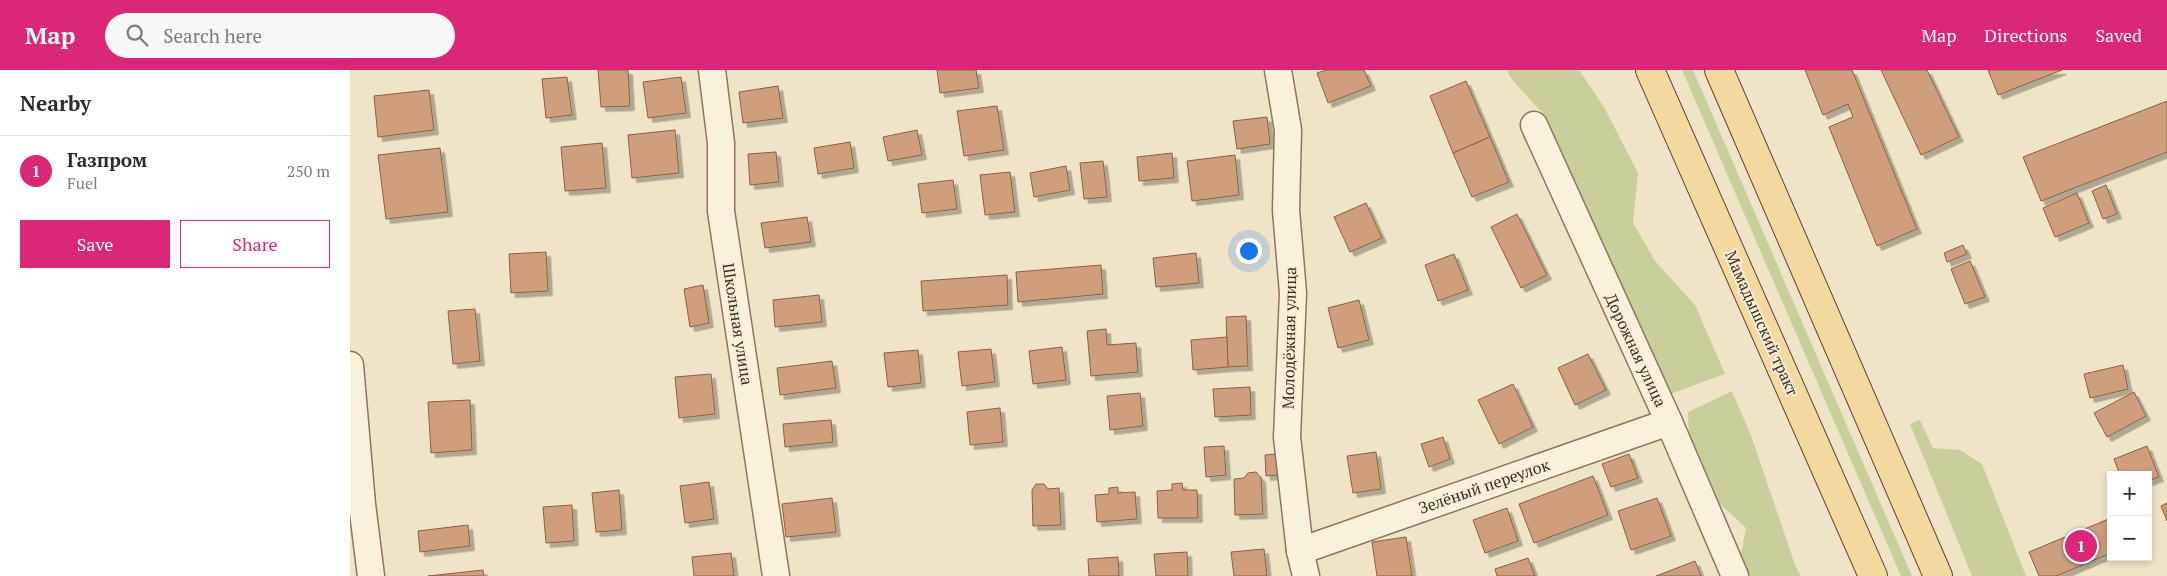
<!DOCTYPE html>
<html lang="en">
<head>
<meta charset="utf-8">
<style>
  body { margin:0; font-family:"PT Serif",serif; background:#f7f7f7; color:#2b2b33 }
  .controls { position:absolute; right:15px; bottom:15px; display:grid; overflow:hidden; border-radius:0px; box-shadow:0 2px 8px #0003 }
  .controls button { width:45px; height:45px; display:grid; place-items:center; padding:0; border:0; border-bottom:1px solid #e1e1e2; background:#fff; color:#2b2b33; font:25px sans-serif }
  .you { position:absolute; left:898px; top:180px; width:18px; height:18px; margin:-12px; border:4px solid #fff; border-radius:50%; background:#1a73e8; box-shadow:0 0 0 8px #1a73e833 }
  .badge { display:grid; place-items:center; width:32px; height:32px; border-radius:50%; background:#db2777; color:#fff; font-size:16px; font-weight:700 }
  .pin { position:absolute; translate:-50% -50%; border:2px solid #fff; box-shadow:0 1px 5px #0006 }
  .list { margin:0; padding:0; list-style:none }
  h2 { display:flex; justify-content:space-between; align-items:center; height:65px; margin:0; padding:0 20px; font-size:21px }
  h2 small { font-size:16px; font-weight:400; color:#7c7c81 }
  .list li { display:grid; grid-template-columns:32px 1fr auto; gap:15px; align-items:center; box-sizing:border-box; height:70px; padding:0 20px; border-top:1px solid #e1e1e2 }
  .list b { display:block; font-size:19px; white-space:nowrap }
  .list p { margin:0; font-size:16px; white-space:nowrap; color:#7c7c81 }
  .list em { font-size:16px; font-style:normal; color:#7c7c81 }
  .actions { display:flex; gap:10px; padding:15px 20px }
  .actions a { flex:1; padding:11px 0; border:1px solid #db2777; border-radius:0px; text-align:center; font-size:18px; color:#db2777 }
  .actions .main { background:#db2777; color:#fff }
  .icon { flex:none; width:28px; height:28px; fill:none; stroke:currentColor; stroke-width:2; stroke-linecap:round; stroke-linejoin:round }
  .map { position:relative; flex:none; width:1817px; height:506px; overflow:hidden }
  header { display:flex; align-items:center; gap:30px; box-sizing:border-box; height:70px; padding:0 25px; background:#db2777; color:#fff }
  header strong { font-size:24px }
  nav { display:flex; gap:28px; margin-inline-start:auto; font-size:18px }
  .search { width:350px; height:45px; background:#f7f7f7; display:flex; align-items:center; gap:12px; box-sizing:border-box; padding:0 18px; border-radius:28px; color:#7c7c81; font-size:19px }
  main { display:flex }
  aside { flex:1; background:#fff }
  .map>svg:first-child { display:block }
</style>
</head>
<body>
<header>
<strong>Map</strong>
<div class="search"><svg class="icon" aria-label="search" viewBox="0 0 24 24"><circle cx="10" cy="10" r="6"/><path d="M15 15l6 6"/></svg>Search here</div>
<nav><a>Map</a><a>Directions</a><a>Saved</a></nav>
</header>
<main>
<aside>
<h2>Nearby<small></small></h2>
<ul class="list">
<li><span class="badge">1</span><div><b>Газпром</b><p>Fuel</p></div><em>250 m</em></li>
</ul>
<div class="actions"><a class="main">Save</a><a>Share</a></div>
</aside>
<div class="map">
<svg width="1817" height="506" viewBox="0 0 1817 506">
  <defs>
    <filter id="shadow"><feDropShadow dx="4.5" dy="4.5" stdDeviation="0" flood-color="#0004"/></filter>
  </defs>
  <rect width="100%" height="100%" fill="#f0e4c8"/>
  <g fill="#c9cf9b">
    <path d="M 1157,0 L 1229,0 L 1254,37 L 1288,103 L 1283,153 L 1305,191 L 1345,235 L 1375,304 L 1315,326 L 1285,259 L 1226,113 L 1194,45 L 1160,7 Z"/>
    <path d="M 1332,0 L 1343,0 L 1562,506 L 1551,506 Z"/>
    <path d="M 1382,321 L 1402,368 L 1445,495 L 1451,506 L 1396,506 L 1390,489 L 1396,458 L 1369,433 L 1339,376 L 1338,342 Z"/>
    <path d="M 1570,350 L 1583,378 L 1610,380 L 1632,394 L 1676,506 L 1622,506 L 1560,354 Z"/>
  </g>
  <g fill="#cf9f7d" stroke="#8d5f41" filter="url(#shadow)">
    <path d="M 248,0 L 278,0 L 280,36 L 251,37 Z"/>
    <path d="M 587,0 L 626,0 L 629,18 L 590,23 Z"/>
    <path d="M 976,0 L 1014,0 L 1021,16 L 978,33 L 967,3 Z"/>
    <path d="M 1455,0 L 1502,0 L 1567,159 L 1527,176 L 1479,57 L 1503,47 L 1498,34 L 1473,45 Z"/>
    <path d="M 1531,0 L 1577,0 L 1609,67 L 1571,85 Z"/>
    <path d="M 1638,0 L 1712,0 L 1648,25 Z"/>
    <path d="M 217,7 L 222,45 L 196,48 L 192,9 Z"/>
    <path d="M 331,7 L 336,43 L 298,48 L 293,12 Z"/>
    <path d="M 1116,11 L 1140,67 L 1103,83 L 1080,26 Z"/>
    <path d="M 428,16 L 433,48 L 393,53 L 389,22 Z"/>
    <path d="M 79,20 L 84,60 L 28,67 L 24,26 Z"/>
    <path d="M 1817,31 L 1817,82 L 1691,131 L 1673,87 Z"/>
    <path d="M 647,36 L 654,80 L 614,86 L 607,41 Z"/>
    <path d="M 917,47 L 920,74 L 887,79 L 883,51 Z"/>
    <path d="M 325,60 L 329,103 L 282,108 L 278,65 Z"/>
    <path d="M 567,60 L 572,85 L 538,91 L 533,67 Z"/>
    <path d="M 1140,67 L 1159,112 L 1122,127 L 1103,83 Z"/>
    <path d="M 500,72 L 504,98 L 468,104 L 464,78 Z"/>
    <path d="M 252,73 L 256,118 L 215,121 L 211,77 Z"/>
    <path d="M 90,78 L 98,142 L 36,149 L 28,85 Z"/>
    <path d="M 426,82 L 429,112 L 400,115 L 398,84 Z"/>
    <path d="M 822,83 L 824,108 L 789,111 L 787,87 Z"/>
    <path d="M 885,85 L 889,125 L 842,131 L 837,91 Z"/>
    <path d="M 753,91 L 757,127 L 734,129 L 730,93 Z"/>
    <path d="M 716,96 L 720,120 L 684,127 L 680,103 Z"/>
    <path d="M 660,102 L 665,142 L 635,145 L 630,105 Z"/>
    <path d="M 603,110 L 607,139 L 572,143 L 568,114 Z"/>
    <path d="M 1756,115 L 1767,144 L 1753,149 L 1742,121 Z"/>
    <path d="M 1727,123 L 1739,153 L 1705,167 L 1693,138 Z"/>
    <path d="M 1016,133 L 1032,168 L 1000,182 L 984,147 Z"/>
    <path d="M 1167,144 L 1197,205 L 1171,218 L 1141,157 Z"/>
    <path d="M 457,147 L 461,172 L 415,178 L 411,153 Z"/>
    <path d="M 1613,175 L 1617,184 L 1597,192 L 1594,183 Z"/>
    <path d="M 196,182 L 198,221 L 161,223 L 159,184 Z"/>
    <path d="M 846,183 L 849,213 L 806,217 L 803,188 Z"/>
    <path d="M 1104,184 L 1118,220 L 1088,231 L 1075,195 Z"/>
    <path d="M 1620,191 L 1635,227 L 1615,234 L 1601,199 Z"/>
    <path d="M 751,195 L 753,224 L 668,232 L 666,202 Z"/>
    <path d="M 657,205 L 658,235 L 573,241 L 571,211 Z"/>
    <path d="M 353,215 L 359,253 L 340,257 L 334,219 Z"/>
    <path d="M 469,225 L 472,252 L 425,257 L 423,230 Z"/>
    <path d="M 1009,230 L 1019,270 L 988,278 L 978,238 Z"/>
    <path d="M 125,239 L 130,291 L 103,294 L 98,241 Z"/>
    <path d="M 896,246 L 898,296 L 878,297 L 876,247 Z"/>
    <path d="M 756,259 L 757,275 L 786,273 L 788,302 L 741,306 L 737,261 Z"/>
    <path d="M 877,267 L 878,297 L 843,300 L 841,270 Z"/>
    <path d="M 712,277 L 716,310 L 683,314 L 679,281 Z"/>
    <path d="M 641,279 L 645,312 L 612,316 L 608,282 Z"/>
    <path d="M 568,280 L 571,313 L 538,317 L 534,283 Z"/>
    <path d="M 1238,284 L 1256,320 L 1225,335 L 1208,298 Z"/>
    <path d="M 482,291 L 486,318 L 430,325 L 427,298 Z"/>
    <path d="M 1773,295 L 1778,319 L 1740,328 L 1734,304 Z"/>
    <path d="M 361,304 L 365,344 L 329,348 L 325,307 Z"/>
    <path d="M 1163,314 L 1183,357 L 1149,374 L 1128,330 Z"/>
    <path d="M 900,317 L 901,345 L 865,347 L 863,319 Z"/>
    <path d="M 1784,322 L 1796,346 L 1757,367 L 1744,343 Z"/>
    <path d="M 790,323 L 793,356 L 760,360 L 757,326 Z"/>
    <path d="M 120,330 L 122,380 L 81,383 L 78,332 Z"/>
    <path d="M 650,338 L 653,372 L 620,375 L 617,342 Z"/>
    <path d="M 481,350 L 483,372 L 435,377 L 433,354 Z"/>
    <path d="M 1093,367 L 1100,389 L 1079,397 L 1071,374 Z"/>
    <path d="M 874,376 L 876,405 L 856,407 L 854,377 Z"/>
    <path d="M 1797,376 L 1809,407 L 1798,411 L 1798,405 L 1770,405 L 1764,389 Z"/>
    <path d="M 1026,382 L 1031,419 L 1003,423 L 997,386 Z"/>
    <path d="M 926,384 L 928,405 L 916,406 L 915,385 Z"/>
    <path d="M 1279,384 L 1288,408 L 1261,417 L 1252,394 Z"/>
    <path d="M 906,402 L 911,408 L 913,444 L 885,445 L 884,409 L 894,408 L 898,403 Z"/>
    <path d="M 1243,406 L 1258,445 L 1184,473 L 1169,434 Z"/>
    <path d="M 359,412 L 364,449 L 335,453 L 330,416 Z"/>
    <path d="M 832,413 L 833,420 L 847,420 L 848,448 L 808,448 L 807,421 L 822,420 L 822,414 Z"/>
    <path d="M 686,414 L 694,414 L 698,419 L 709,418 L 711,455 L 683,456 L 682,420 Z"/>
    <path d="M 768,417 L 768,423 L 785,422 L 787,449 L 747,452 L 745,425 L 759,424 L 759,418 Z"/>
    <path d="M 269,420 L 272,460 L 246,462 L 242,423 Z"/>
    <path d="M 482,428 L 486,462 L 436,467 L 432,434 Z"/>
    <path d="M 1307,428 L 1321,466 L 1281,480 L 1268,441 Z"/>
    <path d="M 1817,433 L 1817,451 L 1811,436 Z"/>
    <path d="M 222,435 L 224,471 L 196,473 L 193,437 Z"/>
    <path d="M 1157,438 L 1168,471 L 1135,483 L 1123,450 Z"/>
    <path d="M 1761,448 L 1761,483 L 1706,506 L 1689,506 L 1679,482 Z"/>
    <path d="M 118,455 L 120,476 L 70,482 L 68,461 Z"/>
    <path d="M 1056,467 L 1062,506 L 1027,506 L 1022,472 Z"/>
    <path d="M 914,479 L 917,506 L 884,506 L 881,482 Z"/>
    <path d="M 837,482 L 838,506 L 806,506 L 804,484 Z"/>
    <path d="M 381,483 L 384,506 L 344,506 L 342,487 Z"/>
    <path d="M 768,487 L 769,506 L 739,506 L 738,489 Z"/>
    <path d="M 1178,488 L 1185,506 L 1147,506 L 1145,499 Z"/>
    <path d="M 1345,491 L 1351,506 L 1306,506 Z"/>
    <path d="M 133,500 L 134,506 L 78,506 Z"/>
  </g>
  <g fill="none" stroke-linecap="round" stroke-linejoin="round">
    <g stroke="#8d765c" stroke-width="29">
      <g id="street">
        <path d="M 362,0 L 371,73 L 371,141 L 426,506"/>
        <path d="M 928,0 L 938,60 L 936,140 L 943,223 L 937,367 L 950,481 L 956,506"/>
        <path d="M 1184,55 L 1319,352 L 1385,506"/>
        <path d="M 0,295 L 12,434 L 21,506"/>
        <path d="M 950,481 L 1319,352"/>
      </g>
    </g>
    <g stroke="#5b4430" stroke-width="30">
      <g id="primary">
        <path d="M 1300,0 L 1523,506"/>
        <path d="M 1369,0 L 1588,506"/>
      </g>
    </g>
    <use href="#street" stroke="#faf1dc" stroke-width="26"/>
    <use href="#primary" stroke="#f3d9a0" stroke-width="28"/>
  </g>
  <g text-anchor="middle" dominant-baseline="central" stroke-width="4" stroke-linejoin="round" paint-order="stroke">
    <g font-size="16" fill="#3d2e20" stroke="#f7eed8">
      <text transform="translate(1412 253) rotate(66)">Мамадышский тракт</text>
      <text transform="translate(388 254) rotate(81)">Школьная улица</text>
      <text transform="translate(939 268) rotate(-89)">Молодёжная улица</text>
      <text transform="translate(1286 280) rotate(65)">Дорожная улица</text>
      <text transform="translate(1134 416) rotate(-19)">Зелёный переулок</text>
    </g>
  </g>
</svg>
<div class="controls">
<button>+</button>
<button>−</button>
</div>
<div class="you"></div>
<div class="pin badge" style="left:1731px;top:476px">1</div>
</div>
</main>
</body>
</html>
